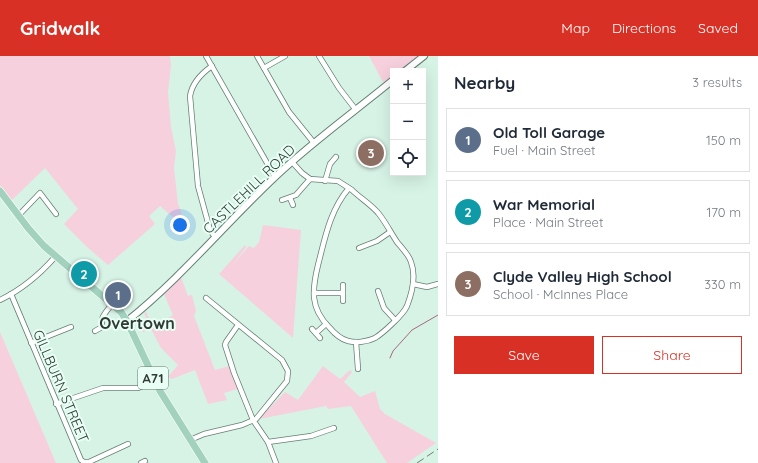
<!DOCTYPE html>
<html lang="en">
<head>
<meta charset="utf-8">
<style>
  body { margin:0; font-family:Quicksand,sans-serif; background:#f6f6f7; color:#1f2937 }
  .controls { position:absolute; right:12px; top:12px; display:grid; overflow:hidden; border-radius:0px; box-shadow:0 4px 16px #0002 }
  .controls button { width:36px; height:36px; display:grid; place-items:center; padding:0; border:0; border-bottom:1px solid #e0e1e3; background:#fff; color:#1f2937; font:20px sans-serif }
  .you { position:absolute; left:180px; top:169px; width:14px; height:14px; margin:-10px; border:3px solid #fff; border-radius:50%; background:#1a73e8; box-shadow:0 0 0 6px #1a73e833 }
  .badge { display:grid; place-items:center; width:26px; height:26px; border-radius:50%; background:#d93025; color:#fff; font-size:13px; font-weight:700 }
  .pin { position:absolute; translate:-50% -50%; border:2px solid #fff; box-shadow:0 1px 4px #0006 }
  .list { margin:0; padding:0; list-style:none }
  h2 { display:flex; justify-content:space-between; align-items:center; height:52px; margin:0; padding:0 16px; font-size:17px }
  h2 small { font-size:13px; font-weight:400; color:#747a83 }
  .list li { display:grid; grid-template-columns:26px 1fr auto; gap:12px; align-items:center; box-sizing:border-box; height:64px; margin:0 8px 8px; padding:0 8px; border:1px solid #e0e1e3; border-radius:0px }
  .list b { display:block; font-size:15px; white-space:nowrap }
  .list p { margin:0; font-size:13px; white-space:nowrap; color:#747a83 }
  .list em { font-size:13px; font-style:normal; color:#747a83 }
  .actions { display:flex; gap:8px; padding:12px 16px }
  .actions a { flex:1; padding:9px 0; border:1px solid #d93025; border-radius:0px; text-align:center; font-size:14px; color:#d93025 }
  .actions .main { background:#d93025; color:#fff }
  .icon { flex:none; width:22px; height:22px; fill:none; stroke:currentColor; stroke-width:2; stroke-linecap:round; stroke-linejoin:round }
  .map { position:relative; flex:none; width:438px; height:407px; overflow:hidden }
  header { display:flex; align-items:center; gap:24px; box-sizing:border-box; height:56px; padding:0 20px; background:#d93025; color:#fff }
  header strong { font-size:19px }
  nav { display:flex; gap:22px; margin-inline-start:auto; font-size:14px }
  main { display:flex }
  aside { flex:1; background:#fff }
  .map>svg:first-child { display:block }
</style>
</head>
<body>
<header>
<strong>Gridwalk</strong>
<nav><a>Map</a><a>Directions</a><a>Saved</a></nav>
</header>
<main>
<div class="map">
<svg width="438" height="407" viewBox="0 0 438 407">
  <rect width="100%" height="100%" fill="#d7f3e6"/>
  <g fill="#f7d0de">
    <path d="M 0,0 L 170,0 L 171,10 L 168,36 L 171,71 L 176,95 L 174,112 L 178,148 L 182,158 L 174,162 L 160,150 L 149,160 L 155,168 L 108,209 L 87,191 L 64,168 L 78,153 L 45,112 L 11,145 L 0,129 Z"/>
    <path d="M 369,0 L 419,0 L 400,15 L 393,15 L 393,21 L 386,27 L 383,26 Z"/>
    <path d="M 263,169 L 301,174 L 293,282 L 219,218 L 245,189 L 246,191 L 234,207 L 249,190 L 254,192 L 259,186 Z"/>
    <path d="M 181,221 L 188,240 L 192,239 L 196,255 L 194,260 L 215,314 L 229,310 L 238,333 L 224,337 L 227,344 L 208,348 L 195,314 L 172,323 L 168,321 L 178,309 L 161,292 L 151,273 L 143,276 L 141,275 L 148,268 L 144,256 L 145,255 L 149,262 L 156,267 L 155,270 L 173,259 L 164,238 Z"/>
    <path d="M 0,276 L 56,407 L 0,407 Z"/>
    <path d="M 323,310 L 340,323 L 350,314 L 352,316 L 344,326 L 360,341 L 375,335 L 380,353 L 385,358 L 436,387 L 407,407 L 387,407 L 351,350 L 328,353 L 326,350 L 259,363 L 285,336 L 298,344 Z"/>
  </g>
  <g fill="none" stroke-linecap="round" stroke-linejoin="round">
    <path stroke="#a86783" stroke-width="1" d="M 390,302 L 393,295 L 412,274 L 438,259"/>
    <g stroke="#657e73" stroke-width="6">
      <g id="minor">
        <path d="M 206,0 L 275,121"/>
        <path d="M 257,0 L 289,56 L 314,87"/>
        <path d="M 319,0 L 339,32 L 356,54"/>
        <path d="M 212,10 C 202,17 192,28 190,40 L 198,130 L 210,174 L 215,181"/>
        <path d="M 264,12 L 285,0"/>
        <path d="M 292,106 L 302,117 L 310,123 L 338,125 L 352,134 C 360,142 372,149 379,158 C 386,167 391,177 397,186 C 402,192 409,199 411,206 C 416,219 412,237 407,250 C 403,259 383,277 375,282 C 367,286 356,287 348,285 C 340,283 334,277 329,271 C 310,252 312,234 318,209 C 325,182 330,154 349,132"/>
        <path d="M 325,125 L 330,108 L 336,101"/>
        <path d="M 290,142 L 293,149"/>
        <path d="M 282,144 L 296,139 L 310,123"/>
        <path d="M 18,160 L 40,137 L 56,158"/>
        <path d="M 359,192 L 377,185 L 390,176"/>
        <path d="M 413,228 L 427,231 L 438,228"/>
        <path d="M 343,229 L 343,245"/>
        <path d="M 378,235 L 384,252 L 395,264"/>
        <path d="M 314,237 L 343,237"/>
        <path d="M 11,238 L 81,404 L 84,406 L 89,406 L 128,388"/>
        <path d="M 0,244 C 21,234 40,218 55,201"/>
        <path d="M 238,269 L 226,286 L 225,289 L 234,317 L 253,364 L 268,386 L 276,407"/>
        <path d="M 312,273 L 320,282"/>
        <path d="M 95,275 L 102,271 C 100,261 106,256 112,248"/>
        <path d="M 316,277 L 326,268"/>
        <path d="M 356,286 L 358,313"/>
        <path d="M 31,287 L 71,271"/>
        <path d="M 56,348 L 103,332 L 138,332 L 154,325"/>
        <path d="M 190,384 L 204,378 L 242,369 L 256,363 L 287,325 L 288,315 L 282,304 L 206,242"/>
        <path d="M 268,386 L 311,380 L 334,372"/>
        <path d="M 141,407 L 145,405"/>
      </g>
    </g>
    <g stroke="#657e73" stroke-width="8">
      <g id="secondary">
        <path d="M 405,15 L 424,0"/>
        <path d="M 127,265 C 181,222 225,168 275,121 C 312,86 354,56 393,24"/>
      </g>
    </g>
    <g stroke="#fff" stroke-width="8">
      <path id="primary" d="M 0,135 L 28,172 L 44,190 L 121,256 L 127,265 L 160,335 L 205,407"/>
    </g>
    <use href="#minor" stroke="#fff" stroke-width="4.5"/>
    <use href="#secondary" stroke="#fff" stroke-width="6"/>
    <use href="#primary" stroke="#a2d1be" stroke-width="7"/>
    <path stroke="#6c7d75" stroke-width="1" stroke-dasharray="8 4" stroke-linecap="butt" d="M 417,407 L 438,393"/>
  </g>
  <g text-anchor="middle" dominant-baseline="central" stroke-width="4" stroke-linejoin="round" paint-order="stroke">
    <rect fill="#e9fff5" stroke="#68766f" stroke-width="1" x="138" y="311" width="30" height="22" rx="3"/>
    <g font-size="13" font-weight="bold" fill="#303b36">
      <text x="153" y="322">A71</text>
    </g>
    <g font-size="14" fill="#303b36" stroke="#e9fff5">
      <text transform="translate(249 133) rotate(-44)">CASTLEHILL ROAD</text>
      <text transform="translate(61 330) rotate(67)">GILLBURN STREET</text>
    </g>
    <g font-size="16" font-weight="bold" fill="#303b36" stroke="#e9fff5">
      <text x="137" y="267">Overtown</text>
    </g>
  </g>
</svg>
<div class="controls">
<button>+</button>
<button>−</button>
<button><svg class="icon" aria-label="locate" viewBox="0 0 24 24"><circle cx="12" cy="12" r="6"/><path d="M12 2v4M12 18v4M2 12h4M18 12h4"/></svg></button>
</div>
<div class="you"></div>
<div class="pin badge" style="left:118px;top:239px;background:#5c6f8a">1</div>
<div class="pin badge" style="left:84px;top:218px;background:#0f9aa8">2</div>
<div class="pin badge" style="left:371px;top:97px;background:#8d6e63">3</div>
</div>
<aside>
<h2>Nearby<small>3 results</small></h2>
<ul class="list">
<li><span class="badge" style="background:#5c6f8a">1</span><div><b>Old Toll Garage</b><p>Fuel · Main Street</p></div><em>150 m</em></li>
<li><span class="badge" style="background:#0f9aa8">2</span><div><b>War Memorial</b><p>Place · Main Street</p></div><em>170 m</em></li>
<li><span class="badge" style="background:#8d6e63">3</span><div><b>Clyde Valley High School</b><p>School · McInnes Place</p></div><em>330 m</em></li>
</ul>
<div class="actions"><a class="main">Save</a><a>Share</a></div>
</aside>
</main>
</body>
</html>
